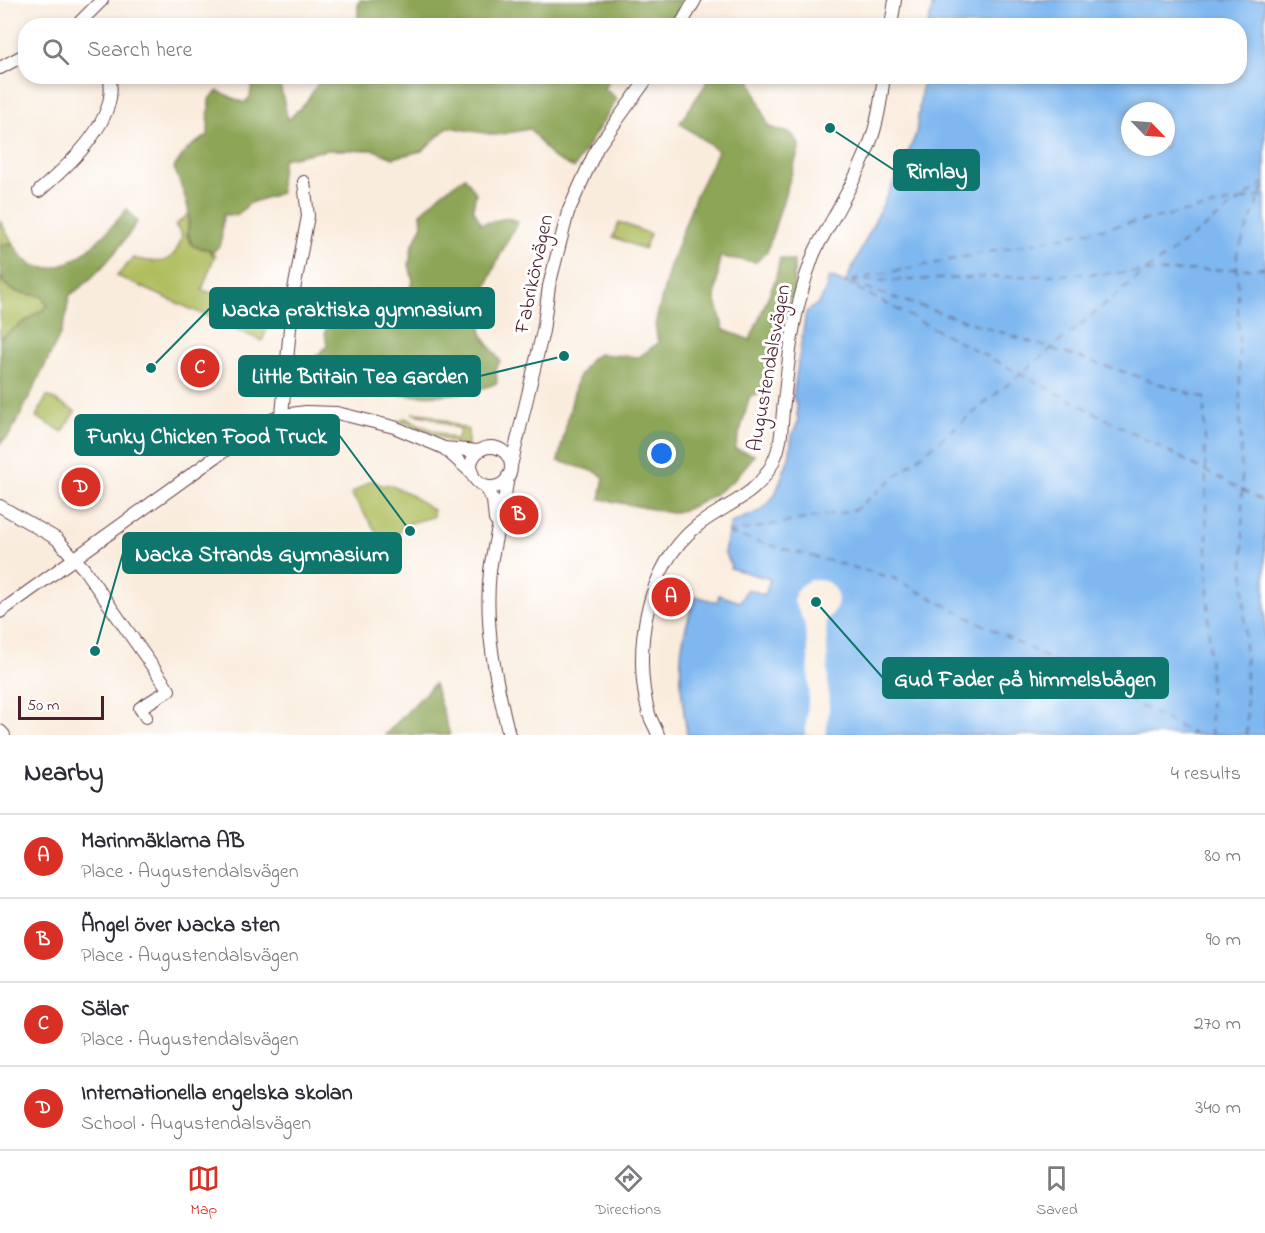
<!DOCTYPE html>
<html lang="en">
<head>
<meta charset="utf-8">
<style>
  body { margin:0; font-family:"Indie Flower",sans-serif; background:#f2f2f3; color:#2b2b33 }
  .compass { position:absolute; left:1121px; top:102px; width:54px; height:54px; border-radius:50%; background:#fff; box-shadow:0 3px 9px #0003; rotate:115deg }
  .scale { position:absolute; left:18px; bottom:15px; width:86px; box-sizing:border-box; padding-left:6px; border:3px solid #4a1f2b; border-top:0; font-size:16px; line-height:21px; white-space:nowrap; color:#4a1f2b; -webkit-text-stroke:4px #fff; paint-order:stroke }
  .you { position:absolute; left:662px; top:454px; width:21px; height:21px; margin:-15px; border:4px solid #fff; border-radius:50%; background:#1a73e8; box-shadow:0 0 0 9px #1a73e833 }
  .badge { display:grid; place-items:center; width:39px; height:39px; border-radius:50%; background:#d93025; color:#fff; font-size:20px; font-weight:700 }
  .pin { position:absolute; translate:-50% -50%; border:3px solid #fff; box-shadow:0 2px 6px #0006 }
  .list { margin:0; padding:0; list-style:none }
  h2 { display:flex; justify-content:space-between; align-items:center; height:78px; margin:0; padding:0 24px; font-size:26px }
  h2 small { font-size:20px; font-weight:400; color:#7c7c81 }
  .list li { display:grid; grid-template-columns:39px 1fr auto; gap:18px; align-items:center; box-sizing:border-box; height:84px; padding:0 24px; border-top:2px solid #e1e1e2 }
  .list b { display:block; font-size:22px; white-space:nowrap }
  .list p { margin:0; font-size:20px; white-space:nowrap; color:#7c7c81 }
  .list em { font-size:20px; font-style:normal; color:#7c7c81 }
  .icon { flex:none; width:33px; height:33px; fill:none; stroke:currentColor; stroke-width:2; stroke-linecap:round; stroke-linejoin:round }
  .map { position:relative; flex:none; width:1265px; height:735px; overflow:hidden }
  .search { position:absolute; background:#fff; box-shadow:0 3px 9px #0003; left:18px; right:18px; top:18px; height:66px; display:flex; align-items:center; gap:15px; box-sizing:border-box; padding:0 21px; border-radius:24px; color:#7c7c81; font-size:22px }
  .sheet { height:414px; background:#fff }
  nav { display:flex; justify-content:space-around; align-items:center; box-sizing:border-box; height:84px; border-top:2px solid #e1e1e2; background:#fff; font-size:16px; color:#7c7c81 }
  nav a { display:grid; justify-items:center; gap:3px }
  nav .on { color:#d93025 }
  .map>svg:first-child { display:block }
</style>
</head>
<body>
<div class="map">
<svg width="1265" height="735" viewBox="0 0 1265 735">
  <rect width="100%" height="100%" fill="#fff"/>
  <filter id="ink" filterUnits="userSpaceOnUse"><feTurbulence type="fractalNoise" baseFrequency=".0167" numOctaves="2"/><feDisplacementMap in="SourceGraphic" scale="12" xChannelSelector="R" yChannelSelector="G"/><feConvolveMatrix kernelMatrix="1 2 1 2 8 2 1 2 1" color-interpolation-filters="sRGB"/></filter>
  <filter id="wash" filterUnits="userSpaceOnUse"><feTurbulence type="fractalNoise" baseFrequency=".008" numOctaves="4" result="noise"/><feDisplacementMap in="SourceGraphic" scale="24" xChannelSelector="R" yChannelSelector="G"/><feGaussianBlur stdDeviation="1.35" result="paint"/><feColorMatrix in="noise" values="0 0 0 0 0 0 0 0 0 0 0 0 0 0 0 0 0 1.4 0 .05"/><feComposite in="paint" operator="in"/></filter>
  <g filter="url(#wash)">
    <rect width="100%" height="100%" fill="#faecdd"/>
    <g fill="#b0be60" stroke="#7d6e46" stroke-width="1.5">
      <path d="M 189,214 L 187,236 L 193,246 L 210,250 L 211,254 L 215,255 L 202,290 L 262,308 L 276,317 L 269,325 L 262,341 L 117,276 L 133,258 C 160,264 175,266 182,235 L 175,225 Z"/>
      <path d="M 0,221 L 13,244 L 0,245 Z"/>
      <path d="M 619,222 L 650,234 L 644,249 L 613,237 Z"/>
      <path d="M 0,277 C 8,294 24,294 42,296 L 48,306 L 0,338 Z"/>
      <path d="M 47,396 L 75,411 L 63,432 L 36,417 Z"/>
      <path d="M 412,413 L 429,414 L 468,430 L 468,447 C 445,443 423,427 400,421 L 405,418 L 456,440 L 461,430 L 432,418 Z"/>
      <path d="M 371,480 L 384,486 L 387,484 L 406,492 L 433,510 L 433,517 L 403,525 L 397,536 L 384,539 L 378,534 L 351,494 Z"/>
    </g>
    <g fill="#8ca556" stroke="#6b6240" stroke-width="1.5">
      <path d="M 360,0 L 684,0 L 669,25 L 358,25 L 358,5 Z"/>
      <path d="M 253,77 L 278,77 L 288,120 L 307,101 L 322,77 L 611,77 L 604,88 L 617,99 L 574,168 L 552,157 L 530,129 L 496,135 L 448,127 L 422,151 L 393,158 L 374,150 L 327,150 L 283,159 L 280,182 L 281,193 L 250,203 L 237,215 L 223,215 L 221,244 L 211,254 L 210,250 L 193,246 C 185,232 190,229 189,214 C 187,199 180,182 174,168 C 184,151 190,145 208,136 L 209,99 L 218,91 L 244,103 L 250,97 Z"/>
      <path d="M 706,77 L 749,77 L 769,127 L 792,134 L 800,146 L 767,252 L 756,262 L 720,257 L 715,298 L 724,330 L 750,340 L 776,278 L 780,258 L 794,261 L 794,291 L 786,322 L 774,352 L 768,391 L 750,396 L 735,449 L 755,455 L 734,480 L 714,495 L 687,509 L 672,513 L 600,499 L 604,477 L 596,472 L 558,461 L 577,379 L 591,358 L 599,354 L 639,357 L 658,343 L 655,324 L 670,266 L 695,197 L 718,151 L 680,123 L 706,84 Z"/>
      <path d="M 465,177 L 476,193 L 473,208 L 481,224 L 507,218 L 518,221 C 503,249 473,301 482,333 C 485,342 495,353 500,361 L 496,369 L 497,383 C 454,401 396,396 351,391 C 342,390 331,391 323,388 C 315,384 310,374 306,366 L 327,346 L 325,332 L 327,320 L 346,318 L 367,320 L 401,306 L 413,281 L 409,265 L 412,246 L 422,227 L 421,213 L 443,192 Z"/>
      <path d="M 127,209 L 137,222 C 119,250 96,277 69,296 L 66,317 L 60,335 L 20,416 L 8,437 L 0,443 L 0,338 L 48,306 L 42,296 C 0,291 0,286 0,245 L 13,244 C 17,248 20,256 24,259 C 60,290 106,234 127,209 Z"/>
      <path d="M 434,684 L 450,735 L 385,735 Z"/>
    </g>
    <path fill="#7fb8f0" stroke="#646c8e" stroke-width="1.5" fill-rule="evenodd" d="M 934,0 L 1265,0 L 1265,735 L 687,735 C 683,705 678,676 682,646 C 685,629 690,612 695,596 L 717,602 L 719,595 L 740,602 L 747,589 L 765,595 L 770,579 L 730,568 L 731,564 L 724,552 L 731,523 L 762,510 L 775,495 L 789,457 L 792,436 L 798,422 L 796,404 L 793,396 L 806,312 C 825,300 823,297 829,277 L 845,283 L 911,146 L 916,134 L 923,77 L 1240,76 L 1240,26 L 928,25 ZM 1130,111 L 1166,111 L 1166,147 L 1130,147 Z"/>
    <path fill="#faecdd" d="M 819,579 L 829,583 L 835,589 L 838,600 L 836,609 L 826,621 L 829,708 L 826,735 L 805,735 L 809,692 L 808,649 L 804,622 L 794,602 L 795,593 L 801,585 L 810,580 Z"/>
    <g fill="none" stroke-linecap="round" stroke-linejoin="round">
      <g stroke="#5d5570" stroke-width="1.5" stroke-dasharray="8 6" stroke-linecap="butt">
        <path d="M 1242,200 L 1265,195"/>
        <path d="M 1265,268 L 845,282 L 1265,502"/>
        <path d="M 1146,271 L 1265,182"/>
        <path d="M 852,280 L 1238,201"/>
        <path d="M 852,284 L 1204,398 L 1211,735"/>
        <path d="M 728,533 L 855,510 L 1142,274"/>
        <path d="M 729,534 L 893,578 L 1196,735"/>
        <path d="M 1247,735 L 1237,254 L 1265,183"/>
      </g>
    </g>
  </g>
  <g filter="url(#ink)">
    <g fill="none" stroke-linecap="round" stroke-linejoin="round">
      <g stroke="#643e46" stroke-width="14">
        <g id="minor">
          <path d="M 76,26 L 102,0"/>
          <path d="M 680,26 L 695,0"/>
          <path d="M 891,26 L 895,0"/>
          <path d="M 0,68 L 26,54"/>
          <path d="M 39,191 C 68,166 121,119 109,76"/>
          <path d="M 282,415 L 293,295 L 308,216 L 304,182"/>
          <circle cx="491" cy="467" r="20"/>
          <path d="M 445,449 L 472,473"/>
          <path d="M 511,466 L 543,331 L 549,286 L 568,212 L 597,148 L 649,76"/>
          <path d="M 508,476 C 504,508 494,539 490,571 C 484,626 496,682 509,735"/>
          <path d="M 484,486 L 493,500 L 495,520"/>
          <path d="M 0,506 L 57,539 L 84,569 L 169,690 L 140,708 L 146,717"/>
          <path d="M 0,612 L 217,456 L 267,422 L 282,415 L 306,412 L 337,413 L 394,427 L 444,448 L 478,451"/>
          <path d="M 0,731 L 4,735"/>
          <path d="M 658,735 C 656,728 651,721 649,714 C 632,653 645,568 697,526 C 726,503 758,497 774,460 C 783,441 781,423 784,402 C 788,367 791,330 801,295 C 804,282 808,269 813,256 C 817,245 824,235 830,224 C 844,198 860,171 870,143 C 878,122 881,99 884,76"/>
        </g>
      </g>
      <use href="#minor" stroke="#fff" stroke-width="12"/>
    </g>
  </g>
  <g text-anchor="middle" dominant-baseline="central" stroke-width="6" stroke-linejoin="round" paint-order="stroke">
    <g font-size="21" fill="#4a1f2b" stroke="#fff">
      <text transform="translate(535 274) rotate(-78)">Fabrikörvägen</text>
      <text transform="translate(770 368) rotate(-80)">Augustendalsvägen</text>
    </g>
  </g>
  <path fill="none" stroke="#0f766e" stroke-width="2" d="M830 128L894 170M151 368L210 308M564 356L480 376M410 531L339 435M95 651L123 553M816 602L883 678"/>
  <g fill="#0f766e" stroke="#fff" stroke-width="2">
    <circle cx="830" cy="128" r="6"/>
    <circle cx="151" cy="368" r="6"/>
    <circle cx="564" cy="356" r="6"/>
    <circle cx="410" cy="531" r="6"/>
    <circle cx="95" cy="651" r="6"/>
    <circle cx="816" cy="602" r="6"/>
  </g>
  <g fill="#0f766e" stroke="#0f766e" stroke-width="2">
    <rect x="894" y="150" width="85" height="40" rx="6"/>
    <rect x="210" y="288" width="284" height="40" rx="6"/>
    <rect x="239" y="356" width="241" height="40" rx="6"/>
    <rect x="75" y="415" width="264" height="40" rx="6"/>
    <rect x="123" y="533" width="278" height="40" rx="6"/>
    <rect x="883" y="658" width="285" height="40" rx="6"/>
  </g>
  <g font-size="22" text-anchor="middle" font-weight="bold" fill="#fff">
    <text x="937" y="178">Rimlay</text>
    <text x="352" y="316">Nacka praktiska gymnasium</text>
    <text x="360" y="383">Little Britain Tea Garden</text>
    <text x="207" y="443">Funky Chicken Food Truck</text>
    <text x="262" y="561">Nacka Strands Gymnasium</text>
    <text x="1025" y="686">Gud Fader på himmelsbågen</text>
  </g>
</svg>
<svg class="compass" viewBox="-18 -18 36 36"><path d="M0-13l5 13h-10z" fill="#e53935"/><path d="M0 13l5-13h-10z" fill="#7c7c81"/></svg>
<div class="scale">50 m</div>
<div class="you"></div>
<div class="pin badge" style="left:671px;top:597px">A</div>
<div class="pin badge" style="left:519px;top:515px">B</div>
<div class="pin badge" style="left:200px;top:368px">C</div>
<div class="pin badge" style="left:81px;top:487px">D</div>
<div class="search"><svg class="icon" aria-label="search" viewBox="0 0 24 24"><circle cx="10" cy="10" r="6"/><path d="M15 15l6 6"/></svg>Search here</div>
</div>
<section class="sheet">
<h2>Nearby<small>4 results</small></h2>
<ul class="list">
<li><span class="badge">A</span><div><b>Marinmäklarna AB</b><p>Place · Augustendalsvägen</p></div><em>80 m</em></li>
<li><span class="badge">B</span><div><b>Ängel över Nacka sten</b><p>Place · Augustendalsvägen</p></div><em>90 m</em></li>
<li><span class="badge">C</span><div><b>Sälar</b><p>Place · Augustendalsvägen</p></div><em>270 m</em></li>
<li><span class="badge">D</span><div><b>Internationella engelska skolan</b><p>School · Augustendalsvägen</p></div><em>340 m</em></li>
</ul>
</section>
<nav>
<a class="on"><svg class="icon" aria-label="map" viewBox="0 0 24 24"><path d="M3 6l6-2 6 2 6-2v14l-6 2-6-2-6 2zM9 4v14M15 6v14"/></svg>Map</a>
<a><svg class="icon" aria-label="directions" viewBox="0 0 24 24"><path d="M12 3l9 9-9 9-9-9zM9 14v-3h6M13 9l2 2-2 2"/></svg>Directions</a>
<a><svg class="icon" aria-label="saved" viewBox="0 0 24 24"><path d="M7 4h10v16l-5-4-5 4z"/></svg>Saved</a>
</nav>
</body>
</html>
